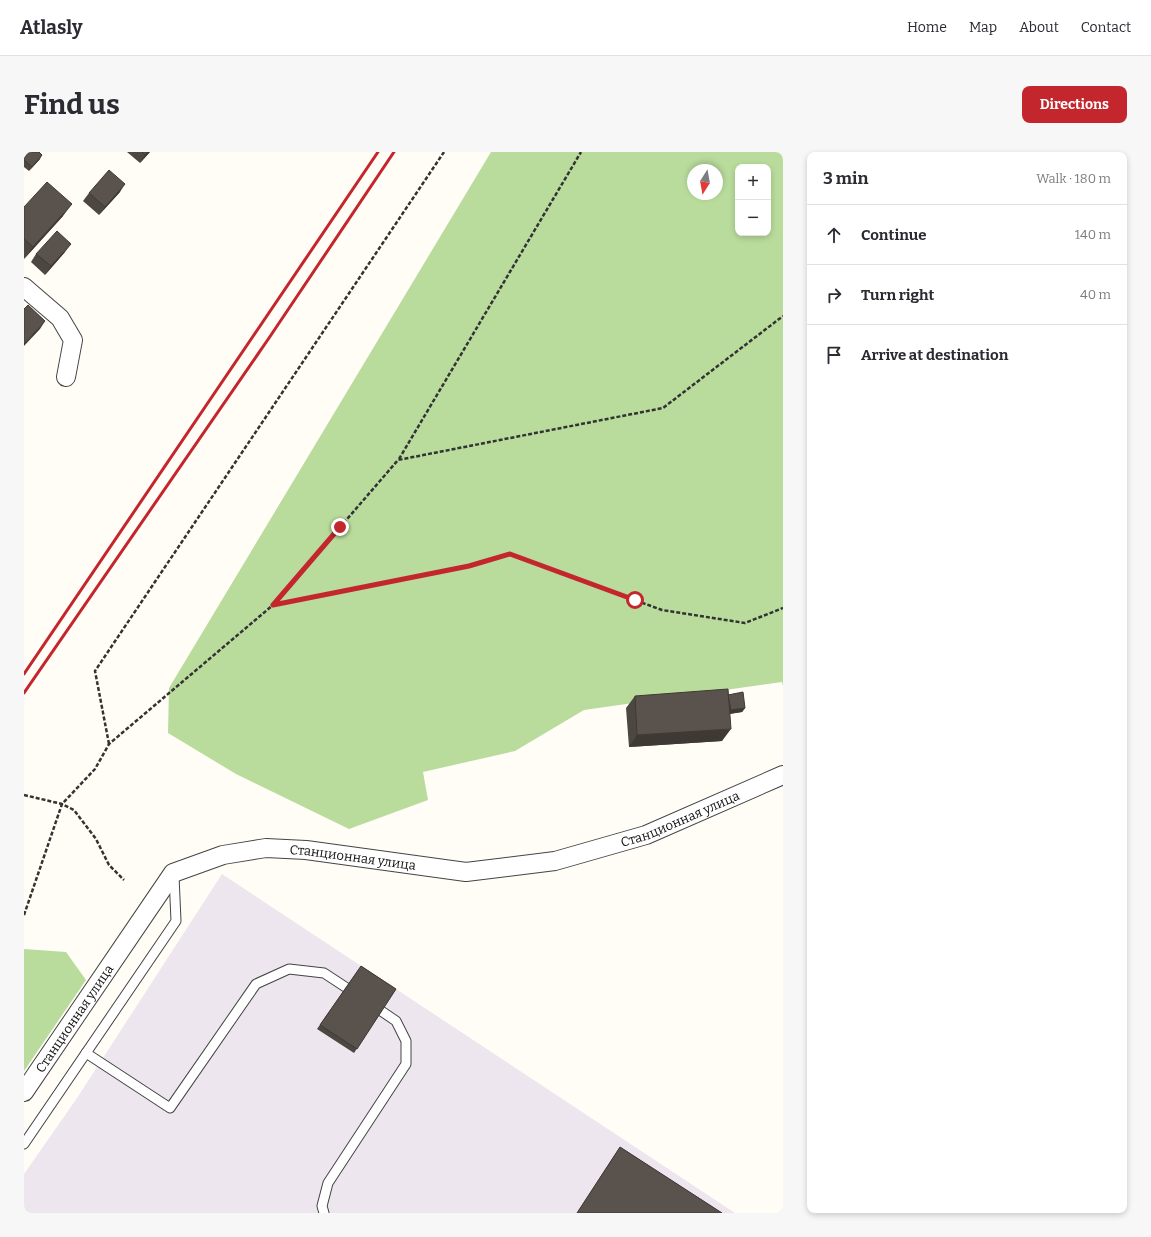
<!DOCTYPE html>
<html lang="en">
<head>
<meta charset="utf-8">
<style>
  body { margin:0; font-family:Bitter,serif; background:#f7f7f7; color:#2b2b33 }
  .controls { position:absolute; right:12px; top:12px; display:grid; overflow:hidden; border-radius:8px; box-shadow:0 2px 6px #0003 }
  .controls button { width:36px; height:36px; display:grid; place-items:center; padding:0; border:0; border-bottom:1px solid #e1e1e2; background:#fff; color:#2b2b33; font:20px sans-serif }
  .compass { position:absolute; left:663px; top:12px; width:36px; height:36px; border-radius:50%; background:#fff; box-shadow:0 2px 6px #0003; rotate:191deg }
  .stop { position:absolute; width:12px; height:12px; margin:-9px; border:3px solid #c4262e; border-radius:50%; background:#fff }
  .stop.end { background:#c4262e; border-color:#fff; box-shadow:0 1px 4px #0008 }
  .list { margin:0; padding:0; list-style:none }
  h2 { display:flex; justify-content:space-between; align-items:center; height:52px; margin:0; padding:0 16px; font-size:17px }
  h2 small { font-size:13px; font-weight:400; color:#7c7c81 }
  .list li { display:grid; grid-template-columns:26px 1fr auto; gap:12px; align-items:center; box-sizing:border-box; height:60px; padding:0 16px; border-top:1px solid #e1e1e2 }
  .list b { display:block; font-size:15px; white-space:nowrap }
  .list em { font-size:13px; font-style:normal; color:#7c7c81 }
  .icon { flex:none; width:22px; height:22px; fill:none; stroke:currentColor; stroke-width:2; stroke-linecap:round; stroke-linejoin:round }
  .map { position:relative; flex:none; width:759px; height:1061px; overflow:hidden; border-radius:8px }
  header { display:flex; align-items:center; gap:24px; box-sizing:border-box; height:56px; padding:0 20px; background:#fff; border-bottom:1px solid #e1e1e2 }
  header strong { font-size:19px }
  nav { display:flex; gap:22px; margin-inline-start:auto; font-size:14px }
  .intro { display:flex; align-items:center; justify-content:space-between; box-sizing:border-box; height:96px; padding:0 24px }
  h1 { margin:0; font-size:28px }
  .button { padding:10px 18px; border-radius:8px; background:#c4262e; color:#fff; font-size:14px; font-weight:700 }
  main { display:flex; gap:24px; padding:0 24px }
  aside { flex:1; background:#fff; border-radius:8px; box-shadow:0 2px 6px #0003 }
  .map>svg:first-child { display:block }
</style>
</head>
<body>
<header>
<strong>Atlasly</strong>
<nav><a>Home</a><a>Map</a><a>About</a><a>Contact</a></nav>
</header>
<div class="intro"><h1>Find us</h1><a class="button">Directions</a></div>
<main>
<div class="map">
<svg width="759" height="1061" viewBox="0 0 759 1061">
  <rect width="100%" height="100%" fill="#fffdf5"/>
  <path fill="#eee6ef" d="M 198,722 L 711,1061 L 0,1061 L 0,1022 L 53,946 Z"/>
  <g fill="#b9dc9c" fill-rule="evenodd">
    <path d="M 467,0 L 759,0 L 759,534 L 758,530 L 560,558 L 491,599 L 399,620 L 404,648 L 325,677 L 212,622 L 144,581 L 145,536 ZM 714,15 L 744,15 L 744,81 L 714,81 ZM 669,18 L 693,18 L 693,42 L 669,42 Z"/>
    <path d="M 0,797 L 42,800 L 62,828 L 0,919 Z"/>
  </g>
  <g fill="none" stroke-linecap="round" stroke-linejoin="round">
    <g stroke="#444" stroke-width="11">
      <g id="service">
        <path d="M 62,901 L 146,956 L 232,832 L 265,817 L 300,821 L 332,842"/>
        <path d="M 0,992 L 152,769 L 150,724"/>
        <path d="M 300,1061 L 298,1054 L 304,1031 L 382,912 L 382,889 L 372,869 L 347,852"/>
      </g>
    </g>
    <g stroke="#444" stroke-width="20">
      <g id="minor">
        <path d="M 0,135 L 36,166 L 49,188 L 42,225"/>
        <path id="s1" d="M 0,940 L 149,721 L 199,703 L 242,696 L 282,698 L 442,720 L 531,709 L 622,683 L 759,623"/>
      </g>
    </g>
    <g stroke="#333" stroke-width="2.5" stroke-dasharray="4 2" stroke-linecap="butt">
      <path d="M 375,307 L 557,0"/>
      <path d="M 249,453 L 374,308 L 639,256 L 759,164"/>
      <path d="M 85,592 L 71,519 L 420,0"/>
      <path d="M 0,643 L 38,652 L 50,658 L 72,687 L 85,713 L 100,728"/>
      <path d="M 0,763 L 38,652 L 71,617 L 85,592 L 249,453 L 445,414 L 485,402 L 638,458 L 721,471 L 759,456"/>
    </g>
    <use href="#service" stroke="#fff" stroke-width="9"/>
    <use href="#minor" stroke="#fff" stroke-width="18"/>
    <g stroke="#c4262e" stroke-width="3">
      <path d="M 0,522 L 354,0"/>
      <path d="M 0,541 L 245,186 L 370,0"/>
    </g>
  </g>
  <g fill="#4d4742">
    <path d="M 103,0 L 126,0 L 116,11 Z"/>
    <path d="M 0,6 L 16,7 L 5,19 L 0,15 Z"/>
    <path d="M 96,40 L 75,63 L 59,49 L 65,41 Z"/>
    <path d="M 0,55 L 39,64 L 0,107 Z"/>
    <path d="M 41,100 L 21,123 L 7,110 L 12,102 Z"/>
    <path d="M 704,543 L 721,556 L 718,560 L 706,562 L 698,589 L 605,595 L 602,556 L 611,544 Z"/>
    <path d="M 337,814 L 372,837 L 330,901 L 293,877 Z"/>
    <path d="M 596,995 L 698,1061 L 553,1061 Z"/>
  </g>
  <g fill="#3f3936">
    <path d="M 124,0 L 126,0 L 116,11 L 121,3 Z"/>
    <path d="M 18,3 L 16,7 L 5,19 L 8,15 Z"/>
    <path d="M 101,32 L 96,40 L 75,63 L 81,55 Z"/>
    <path d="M 48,52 L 39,64 L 0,107 L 9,95 Z"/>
    <path d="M 47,92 L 41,100 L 21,123 L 27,114 Z"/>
    <path d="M 21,169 L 16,177 L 0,194 L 0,192 Z"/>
    <path d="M 721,556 L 718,560 L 704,562 L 707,558 Z"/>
    <path d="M 707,577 L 698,589 L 605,595 L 613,583 Z"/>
  </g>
  <g fill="#5a524d" stroke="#3f3936">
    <path d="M 5,0 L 15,0 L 18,3 L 8,15 L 0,8 L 0,6 Z"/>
    <path d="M 118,0 L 124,0 L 121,3 Z"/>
    <path d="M 85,18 L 101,32 L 81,55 L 65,41 Z"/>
    <path d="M 23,30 L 48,52 L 9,95 L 0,87 L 0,55 Z"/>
    <path d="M 33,79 L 47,92 L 27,114 L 12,102 Z"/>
    <path d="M 4,153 L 21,169 L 0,192 L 0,157 Z"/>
    <path d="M 704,537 L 707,577 L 613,583 L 611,544 Z"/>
    <path d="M 719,540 L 721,556 L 707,558 L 704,543 Z"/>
    <path d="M 337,814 L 372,837 L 333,897 L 296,873 Z"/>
    <path d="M 596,995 L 698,1061 L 553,1061 Z"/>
  </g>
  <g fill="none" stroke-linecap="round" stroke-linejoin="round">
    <path stroke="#c4262e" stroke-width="5" d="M 316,375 L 249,453 L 445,414 L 486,402 L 611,448"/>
  </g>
  <g text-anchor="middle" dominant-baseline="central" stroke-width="4" stroke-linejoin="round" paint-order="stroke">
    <g font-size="13" fill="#111" stroke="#fff">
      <text stroke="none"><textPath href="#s1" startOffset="785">Станционная улица</textPath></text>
      <text stroke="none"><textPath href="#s1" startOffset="449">Станционная улица</textPath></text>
      <text stroke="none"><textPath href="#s1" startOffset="89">Станционная улица</textPath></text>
    </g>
  </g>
</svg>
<div class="controls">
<button>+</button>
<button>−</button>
</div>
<svg class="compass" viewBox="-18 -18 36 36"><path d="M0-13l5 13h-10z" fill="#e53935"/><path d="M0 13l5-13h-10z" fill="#7c7c81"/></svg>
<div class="stop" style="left:611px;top:448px"></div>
<div class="stop end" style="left:316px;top:375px"></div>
</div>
<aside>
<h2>3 min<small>Walk · 180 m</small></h2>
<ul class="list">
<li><svg class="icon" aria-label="ahead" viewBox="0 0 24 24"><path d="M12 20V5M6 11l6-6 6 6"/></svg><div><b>Continue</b></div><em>140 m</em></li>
<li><svg class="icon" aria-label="right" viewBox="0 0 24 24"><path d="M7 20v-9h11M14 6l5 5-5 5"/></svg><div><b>Turn right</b></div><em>40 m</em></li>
<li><svg class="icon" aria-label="arrive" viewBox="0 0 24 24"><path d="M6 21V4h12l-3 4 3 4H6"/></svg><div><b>Arrive at destination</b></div></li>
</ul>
</aside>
</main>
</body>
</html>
